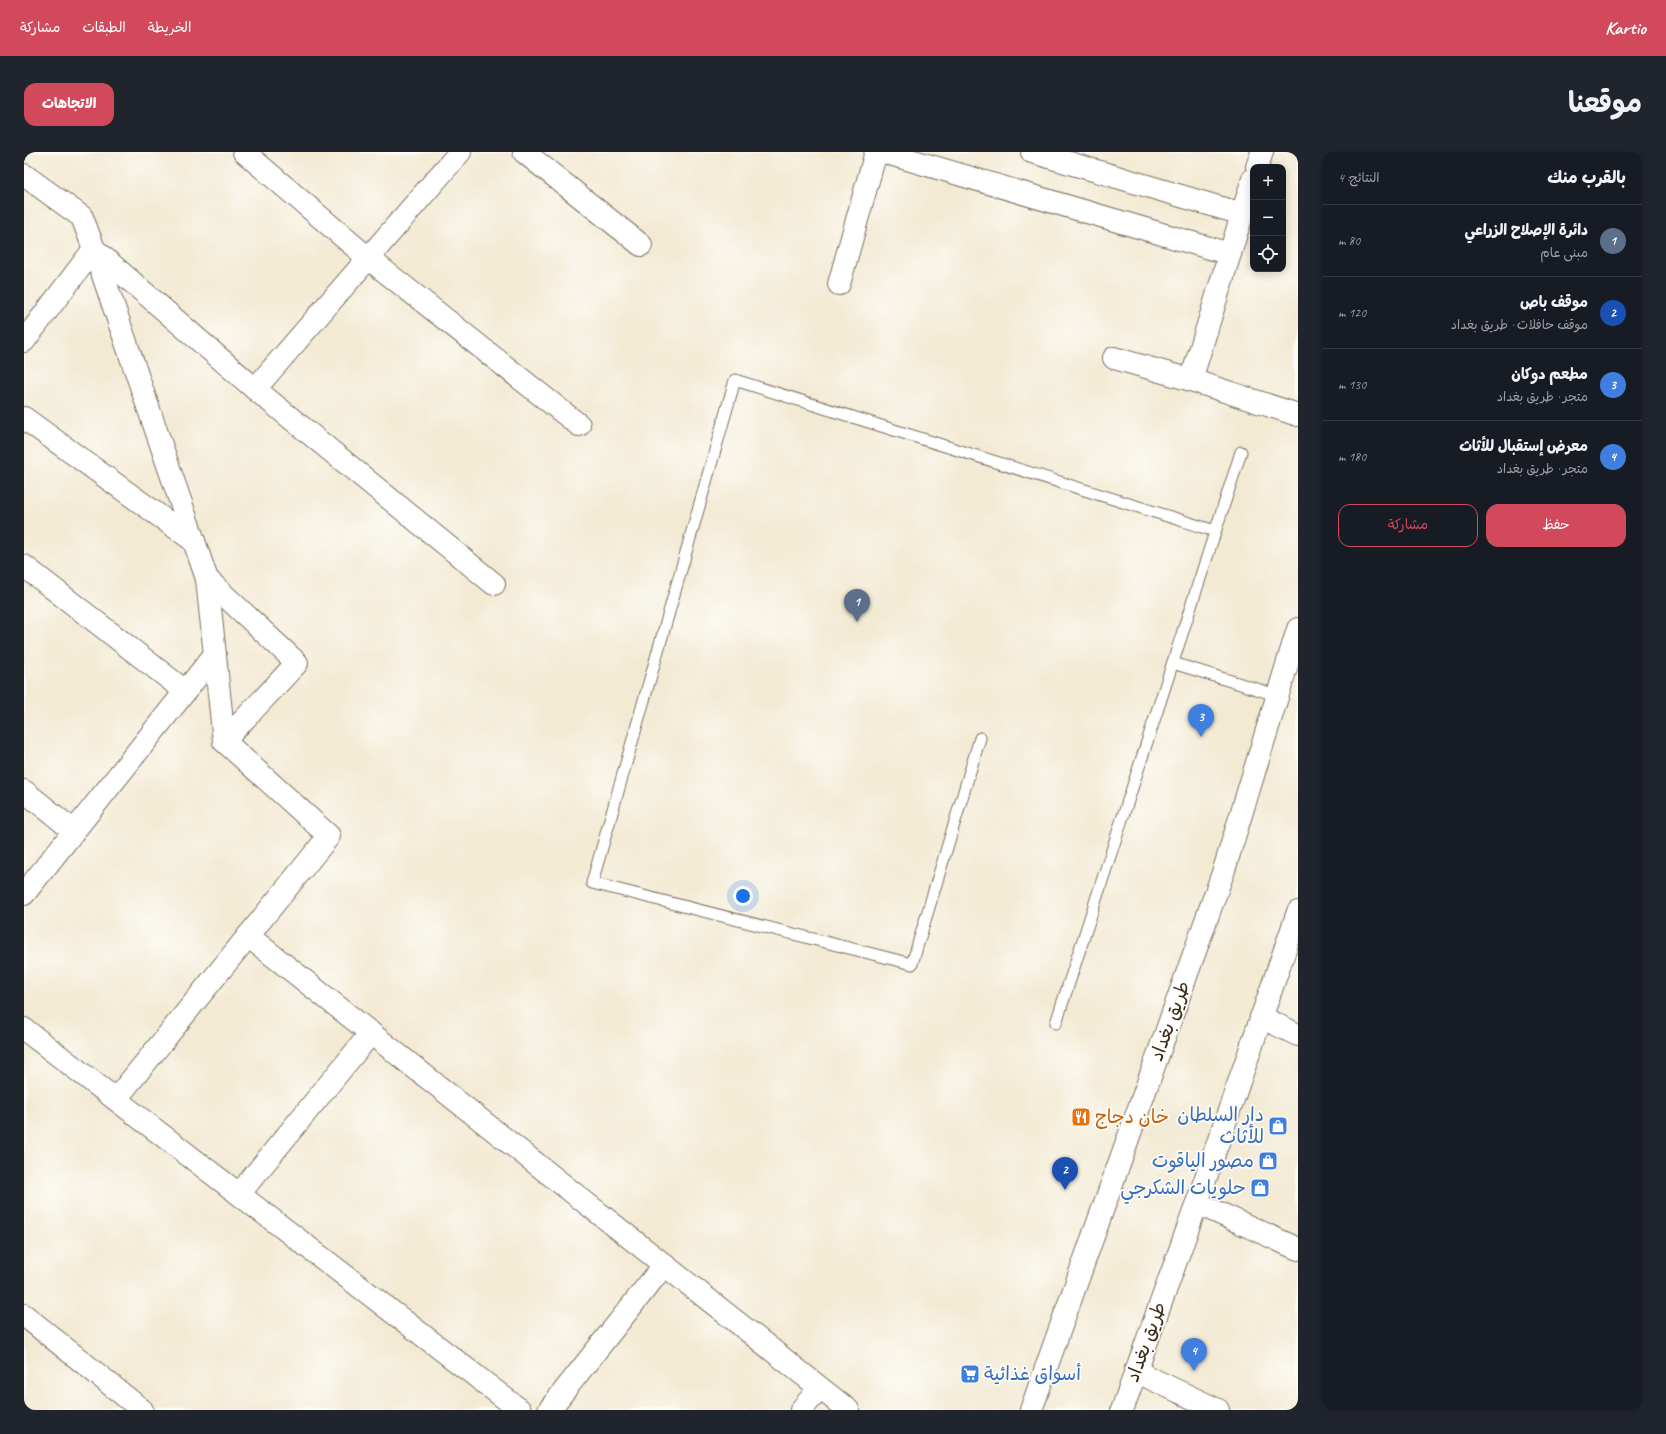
<!DOCTYPE html>
<html lang="ar">
<head>
<meta charset="utf-8">
<style>
  body { margin:0; font-family:Caveat,"Playpen Sans Arabic",sans-serif; background:#20242c; color:#f1f3f6; direction:rtl }
  .controls { position:absolute; right:12px; top:12px; display:grid; overflow:hidden; border-radius:8px; box-shadow:0 2px 10px #0003 }
  .controls button { width:36px; height:36px; display:grid; place-items:center; padding:0; border:0; border-bottom:1px solid #363941; background:#171b24; color:#f1f3f6; font:20px sans-serif }
  .you { position:absolute; left:719px; top:744px; width:14px; height:14px; margin:-10px; border:3px solid #fff; border-radius:50%; background:#1a73e8; box-shadow:0 0 0 6px #1a73e833 }
  .badge { display:grid; place-items:center; width:26px; height:26px; border-radius:50%; background:#d1495b; color:#fff; font-size:13px; font-weight:700 }
  .pin { position:absolute; translate:-50% -33px; filter:drop-shadow(0 1px 2px #0008) }
  .pin::after { content:''; position:absolute; top:21px; width:14px; height:12px; background:inherit; clip-path:polygon(0 0,100% 0,50% 100%) }
  .list { margin:0; padding:0; list-style:none }
  h2 { display:flex; justify-content:space-between; align-items:center; height:52px; margin:0; padding:0 16px; font-size:17px }
  h2 small { font-size:13px; font-weight:400; color:#9ea1a6 }
  .list li { display:grid; grid-template-columns:26px 1fr auto; gap:12px; align-items:center; box-sizing:border-box; height:72px; padding:0 16px; border-top:1px solid #363941 }
  .list b { display:block; font-size:15px; white-space:nowrap }
  .list p { margin:0; font-size:13px; white-space:nowrap; color:#9ea1a6 }
  .list em { font-size:13px; font-style:normal; color:#9ea1a6 }
  .actions { display:flex; gap:8px; padding:12px 16px }
  .actions a { flex:1; padding:9px 0; border:1px solid #d1495b; border-radius:12px; text-align:center; font-size:14px; color:#d1495b }
  .actions .main { background:#d1495b; color:#fff }
  .icon { flex:none; width:22px; height:22px; fill:none; stroke:currentColor; stroke-width:2; stroke-linecap:round; stroke-linejoin:round }
  .map { position:relative; flex:none; width:1274px; height:1258px; overflow:hidden; direction:ltr; border-radius:12px }
  header { display:flex; align-items:center; gap:24px; box-sizing:border-box; height:56px; padding:0 20px; background:#d1495b; color:#fff }
  header strong { font-size:19px }
  nav { display:flex; gap:22px; margin-inline-start:auto; font-size:14px }
  .intro { display:flex; align-items:center; justify-content:space-between; box-sizing:border-box; height:96px; padding:0 24px }
  h1 { margin:0; font-size:28px }
  .button { padding:10px 18px; border-radius:12px; background:#d1495b; color:#fff; font-size:14px; font-weight:700 }
  main { display:flex; gap:24px; padding:0 24px }
  aside { flex:1; background:#171b24; border-radius:12px; box-shadow:0 2px 10px #0003 }
  .map>svg:first-child { display:block }
</style>
</head>
<body>
<header>
<strong>Kartio</strong>
<nav><a>الخريطة</a><a>الطبقات</a><a>مشاركة</a></nav>
</header>
<div class="intro"><h1>موقعنا</h1><a class="button">الاتجاهات</a></div>
<main>
<aside>
<h2>بالقرب منك<small>النتائج: 4</small></h2>
<ul class="list">
<li><span class="badge" style="background:#5c6f8a">1</span><div><b>دائرة الإصلاح الزراعي</b><p>مبنى عام</p></div><em>80 m</em></li>
<li><span class="badge" style="background:#1a4fb4">2</span><div><b>موقف باص</b><p>موقف حافلات · طريق بغداد</p></div><em>120 m</em></li>
<li><span class="badge" style="background:#3f7fe0">3</span><div><b>مطعم دوكان</b><p>متجر · طريق بغداد</p></div><em>130 m</em></li>
<li><span class="badge" style="background:#3f7fe0">4</span><div><b>معرض إستقبال للأثاث</b><p>متجر · طريق بغداد</p></div><em>180 m</em></li>
</ul>
<div class="actions"><a class="main">حفظ</a><a>مشاركة</a></div>
</aside>
<div class="map">
<svg width="1274" height="1258" viewBox="0 0 1274 1258">
  <rect width="100%" height="100%" fill="#fdfcf7"/>
  <filter id="ink" filterUnits="userSpaceOnUse"><feTurbulence type="fractalNoise" baseFrequency=".025" numOctaves="2"/><feDisplacementMap in="SourceGraphic" scale="8" xChannelSelector="R" yChannelSelector="G"/><feConvolveMatrix kernelMatrix="1 2 1 2 8 2 1 2 1" color-interpolation-filters="sRGB"/></filter>
  <filter id="wash" filterUnits="userSpaceOnUse"><feTurbulence type="fractalNoise" baseFrequency=".012" numOctaves="4" result="noise"/><feDisplacementMap in="SourceGraphic" scale="16" xChannelSelector="R" yChannelSelector="G"/><feGaussianBlur stdDeviation="0.9" result="paint"/><feColorMatrix in="noise" values="0 0 0 0 0 0 0 0 0 0 0 0 0 0 0 0 0 1.4 0 .05"/><feComposite in="paint" operator="in"/></filter>
  <g filter="url(#wash)">
    <rect width="100%" height="100%" fill="#f3ead4"/>
  </g>
  <g filter="url(#ink)">
    <g fill="none" stroke-linecap="round" stroke-linejoin="round">
      <g stroke="#7b6d5e" stroke-width="13">
        <g id="service">
          <path d="M 1149,511 L 1255,544"/>
          <path d="M 956,586 L 888,812 L 568,731 L 711,228 L 1191,379"/>
          <path d="M 1032,871 L 1217,300"/>
        </g>
      </g>
      <g stroke="#7b6d5e" stroke-width="24">
        <g id="minor">
          <path d="M 220,0 L 344,106 L 555,273"/>
          <path d="M 500,0 L 617,93"/>
          <path d="M 859,0 L 1206,102"/>
          <path d="M 1008,0 L 1218,62"/>
          <path d="M 1233,15 L 1238,0"/>
          <path d="M 0,23 L 58,65 L 70,97 L 183,427 L 200,589 L 305,684 L 92,947"/>
          <path d="M 815,132 L 852,0"/>
          <path d="M 0,189 L 70,97 L 231,237 L 470,432"/>
          <path d="M 1090,206 L 1167,228 L 1274,263"/>
          <path d="M 1167,228 L 1229,27"/>
          <path d="M 231,237 L 436,0"/>
          <path d="M 0,266 L 170,389"/>
          <path d="M 0,414 L 161,539"/>
          <path d="M 183,427 L 273,511 L 200,589"/>
          <path d="M 0,639 L 50,679"/>
          <path d="M 0,742 L 191,502"/>
          <path d="M 224,784 L 824,1258"/>
          <path d="M 1237,865 L 1274,883"/>
          <path d="M 215,1042 L 347,881"/>
          <path d="M 1173,1051 L 1274,1097"/>
          <path d="M 0,1163 L 118,1258"/>
          <path d="M 1111,1219 L 1194,1258"/>
          <path d="M 525,1258 L 640,1113"/>
          <path d="M 777,1258 L 796,1236"/>
        </g>
      </g>
      <g stroke="#7b6d5e" stroke-width="24">
        <path id="tertiary" d="M 0,877 L 496,1258"/>
      </g>
      <g stroke="#7b6d5e" stroke-width="24">
        <g id="primary">
          <path d="M 1007,1258 L 1200,718 L 1274,477"/>
          <path d="M 1098,1258 L 1173,1051 L 1274,760"/>
        </g>
      </g>
      <use href="#service" stroke="#fff" stroke-width="11"/>
      <use href="#minor" stroke="#fff" stroke-width="22"/>
      <use href="#tertiary" stroke="#fff" stroke-width="22"/>
      <use href="#primary" stroke="#fff" stroke-width="22"/>
    </g>
  </g>
  <defs>
    <g id="restaurant-square" transform="scale(1)"><rect x="-9" y="-9" width="18" height="18" rx="4" fill="#e8710a" stroke="#fdfcf7"/><path d="M-5-6h1v4h1v-4h1v4h1v-4h1v5L-1.5 .5V6h-2V.5L-5-1ZM5-6V6H3V1.5H1.5Q1.5-4 5-6Z" fill="#fff"/></g>
    <g id="shop-square" transform="scale(1)"><rect x="-9" y="-9" width="18" height="18" rx="4" fill="#3f7fe0" stroke="#fdfcf7"/><path d="M-5-2.5h2.3a2.7 3.5 0 0 1 5.4 0H5L5.5 6h-11ZM-1.5-2.5h3a1.5 2.3 0 0 0-3 0Z" fill="#fff"/></g>
    <g id="supermarket-square" transform="scale(1)"><rect x="-9" y="-9" width="18" height="18" rx="4" fill="#3f7fe0" stroke="#fdfcf7"/><path d="M-6-5.5h2.5l.6 2H6L4.5 2H-2.5L-4.4-4H-6ZM-1.5 3.2a1.3 1.3 0 1 0 .1 0ZM3 3.2a1.3 1.3 0 1 0 .1 0Z" fill="#fff"/></g>
  </defs>
  <g fill-rule="evenodd">
    <use href="#restaurant-square" x="1057" y="965"/>
    <use href="#shop-square" x="1254" y="974"/>
    <use href="#shop-square" x="1244" y="1009"/>
    <use href="#shop-square" x="1236" y="1036"/>
    <use href="#supermarket-square" x="946" y="1222"/>
  </g>
  <g text-anchor="middle" dominant-baseline="central" stroke-width="3.5" stroke-linejoin="round" paint-order="stroke">
    <g font-size="19" fill="#3b2a1e" stroke="#fdfcf7">
      <text transform="translate(1146 869) rotate(-70)">طريق بغداد</text>
      <text transform="translate(1122 1190) rotate(-70)">طريق بغداد</text>
    </g>
    <g font-size="19" fill="#366cbe" stroke="#fdfcf7" text-anchor="end">
      <text x="1240" y="963">دار السلطان<tspan x="1240" dy="22">للأثاث</tspan></text>
      <text x="1230" y="1009">مصور الياقوت</text>
      <text x="1222" y="1036">حلويات الشكرجي</text>
      <text x="960" y="1222" text-anchor="start">أسواق غذائية</text>
    </g>
    <g font-size="19" fill="#c56008" stroke="#fdfcf7" text-anchor="start">
      <text x="1071" y="965">خان دجاج</text>
    </g>
  </g>
</svg>
<div class="controls">
<button>+</button>
<button>−</button>
<button><svg class="icon" aria-label="locate" viewBox="0 0 24 24"><circle cx="12" cy="12" r="6"/><path d="M12 2v4M12 18v4M2 12h4M18 12h4"/></svg></button>
</div>
<div class="you"></div>
<div class="pin badge" style="left:833px;top:470px;background:#5c6f8a">1</div>
<div class="pin badge" style="left:1041px;top:1038px;background:#1a4fb4">2</div>
<div class="pin badge" style="left:1177px;top:585px;background:#3f7fe0">3</div>
<div class="pin badge" style="left:1170px;top:1219px;background:#3f7fe0">4</div>
</div>
</main>
</body>
</html>
